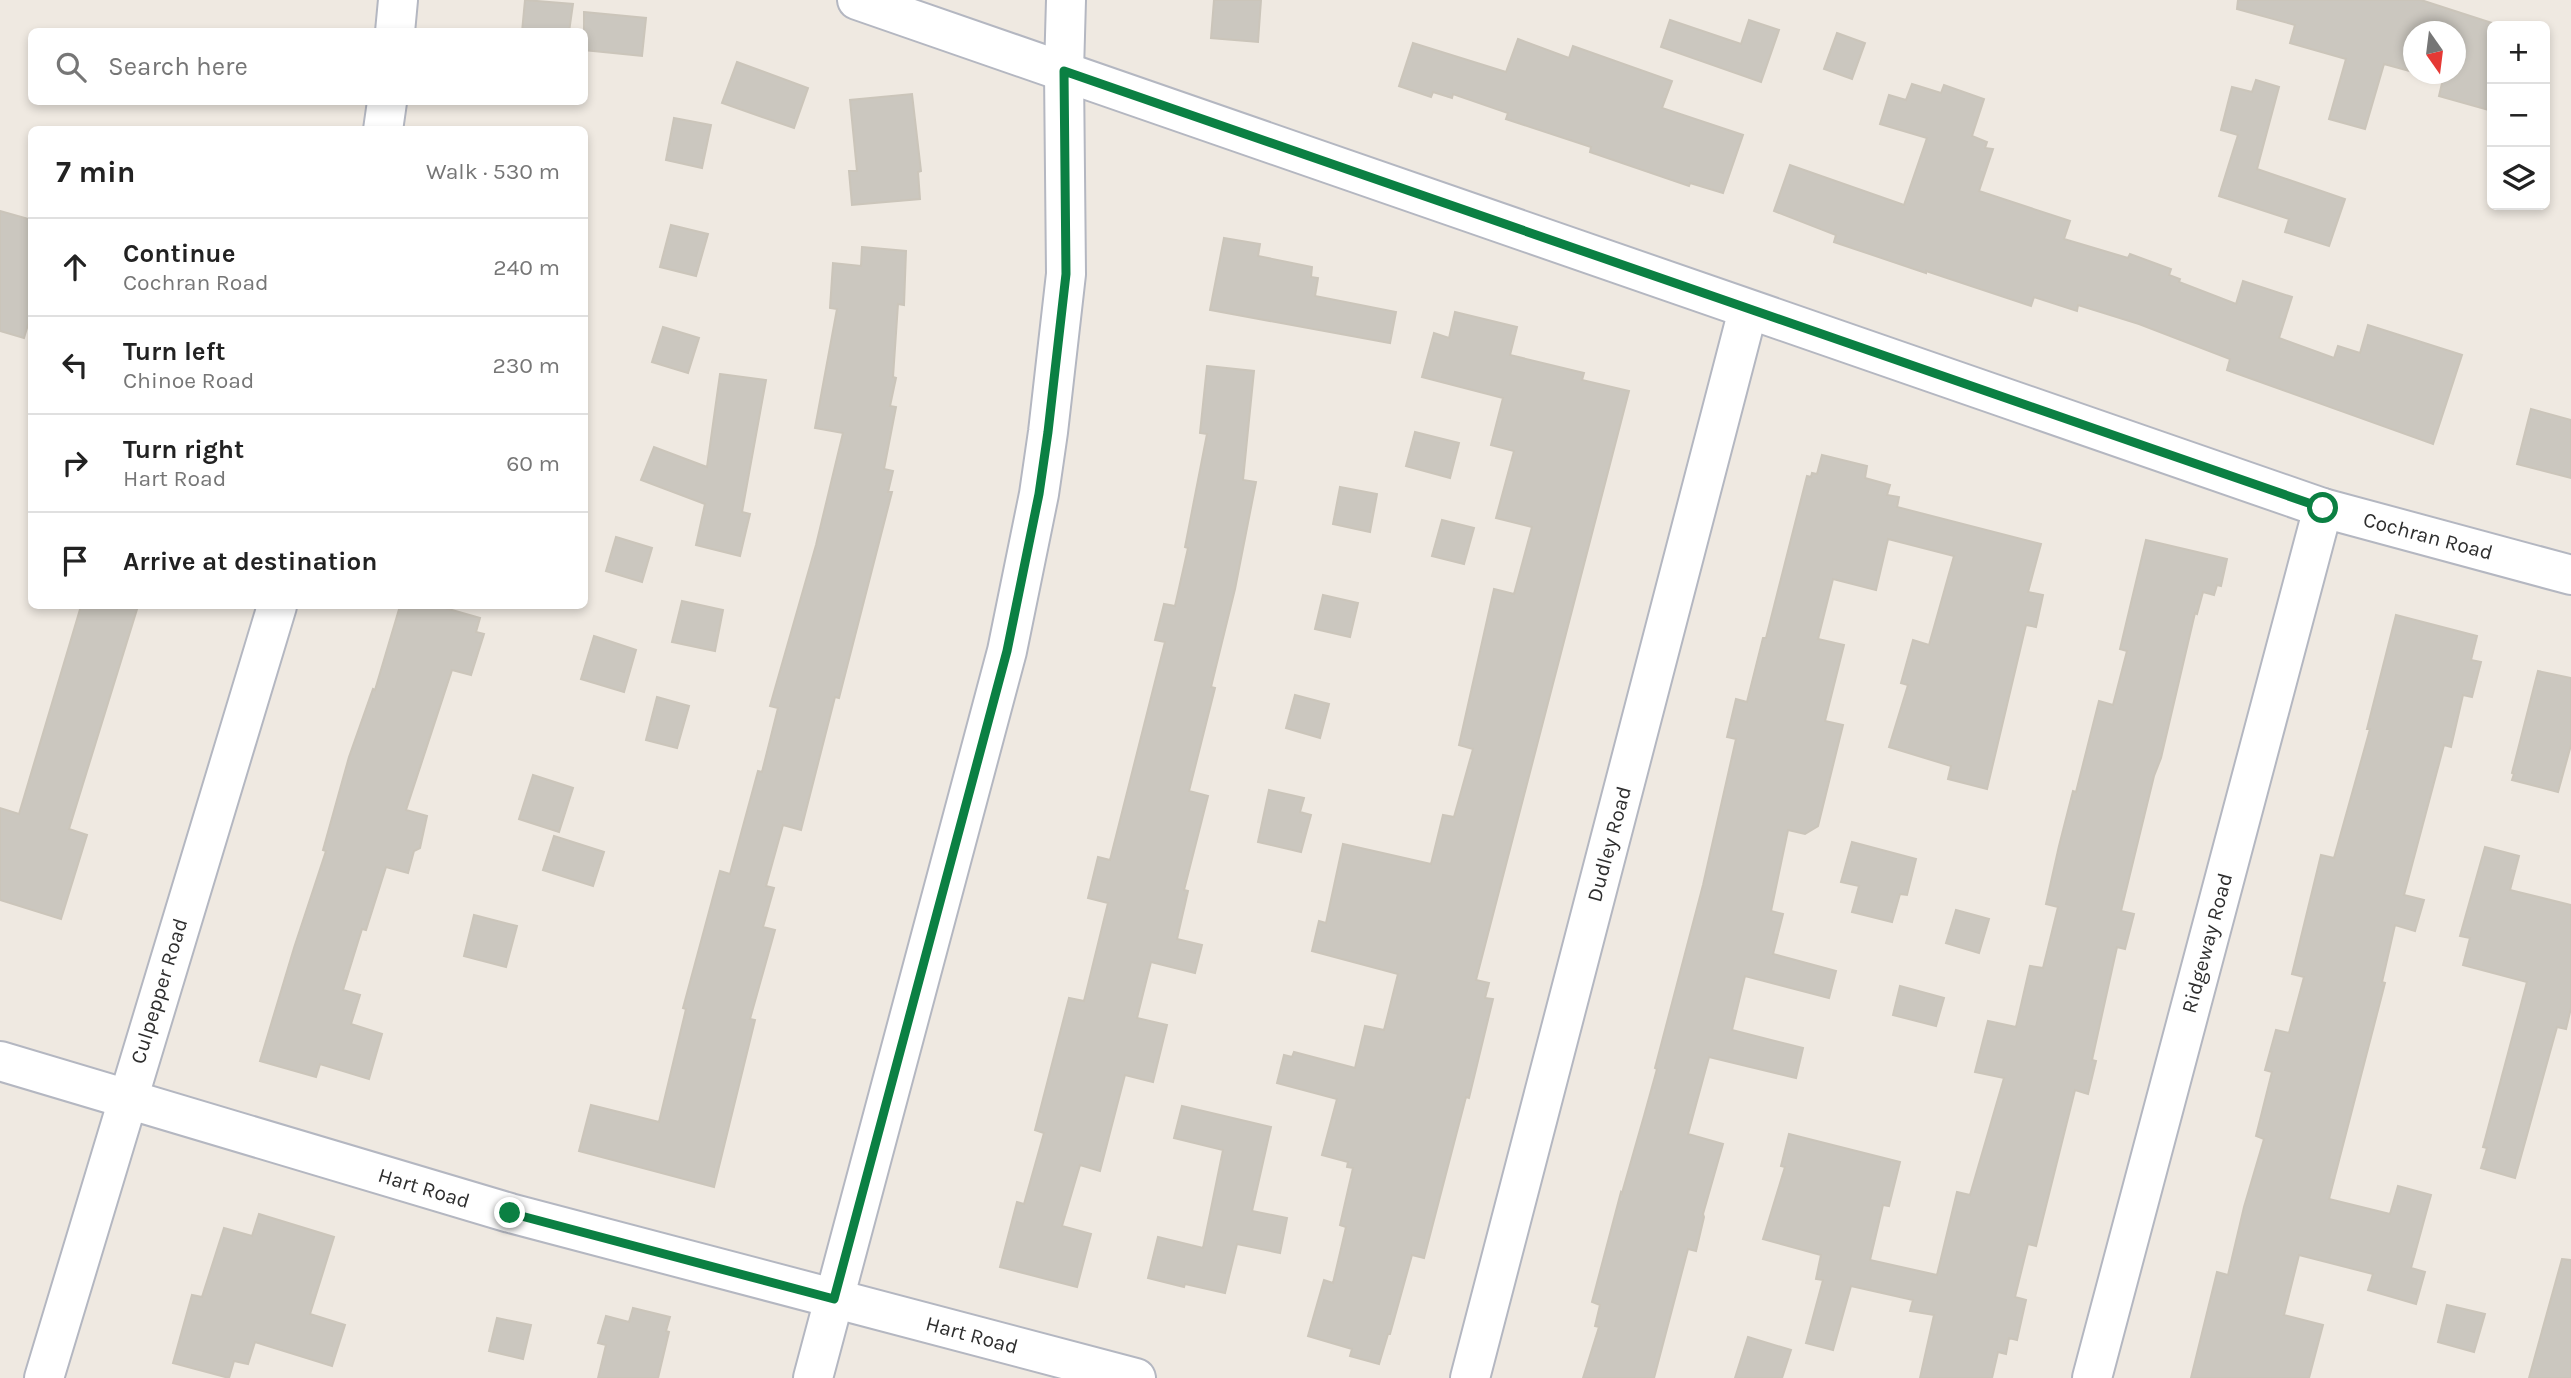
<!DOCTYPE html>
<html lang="en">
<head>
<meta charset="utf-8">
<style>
  body { margin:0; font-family:Karla,sans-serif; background:#f2f2f2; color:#222 }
  .controls { position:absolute; right:21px; top:21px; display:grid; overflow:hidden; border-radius:10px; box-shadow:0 4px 10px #0003 }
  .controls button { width:63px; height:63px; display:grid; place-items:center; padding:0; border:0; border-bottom:2px solid #e0e0e0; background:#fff; color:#222; font:35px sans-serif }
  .compass { position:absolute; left:2403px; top:21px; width:63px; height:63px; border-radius:50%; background:#fff; box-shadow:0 4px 10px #0003; rotate:166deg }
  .stop { position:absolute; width:21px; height:21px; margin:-16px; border:5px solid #0b8043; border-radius:50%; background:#fff }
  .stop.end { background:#0b8043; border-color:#fff; box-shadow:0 2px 7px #0008 }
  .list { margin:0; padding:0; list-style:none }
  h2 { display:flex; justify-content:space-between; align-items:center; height:91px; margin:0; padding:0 28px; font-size:30px }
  h2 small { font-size:23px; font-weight:400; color:#767676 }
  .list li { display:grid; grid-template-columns:46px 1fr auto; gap:21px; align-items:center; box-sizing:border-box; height:98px; padding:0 28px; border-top:2px solid #e0e0e0 }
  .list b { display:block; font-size:26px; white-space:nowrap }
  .list p { margin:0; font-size:23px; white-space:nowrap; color:#767676 }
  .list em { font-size:23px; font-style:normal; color:#767676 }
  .icon { flex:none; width:38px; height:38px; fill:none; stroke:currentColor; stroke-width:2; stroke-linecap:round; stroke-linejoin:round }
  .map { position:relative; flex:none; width:2571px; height:1378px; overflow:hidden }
  .search { position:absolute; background:#fff; box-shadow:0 4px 10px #0003; left:28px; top:28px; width:560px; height:77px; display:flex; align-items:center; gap:18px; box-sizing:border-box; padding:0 24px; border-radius:10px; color:#767676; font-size:26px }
  .panel { position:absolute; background:#fff; box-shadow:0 4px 10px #0003; left:28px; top:126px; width:560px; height:483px; border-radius:10px }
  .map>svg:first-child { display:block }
</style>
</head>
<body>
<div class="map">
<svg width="2571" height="1378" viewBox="0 0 2571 1378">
  <rect width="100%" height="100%" fill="#efe9e1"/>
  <g fill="#cbc7bf" stroke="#cbc5ba" stroke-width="2">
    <path d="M 525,0 L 573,4 L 569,32 L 522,32 Z"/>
    <path d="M 1214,0 L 1261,0 L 1258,42 L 1211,38 Z"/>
    <path d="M 2238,0 L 2421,0 L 2492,23 L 2492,111 L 2439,96 L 2443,79 L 2421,74 L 2455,74 L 2455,32 L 2413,32 L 2413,72 L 2384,64 L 2365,129 L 2329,119 L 2346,59 L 2290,43 L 2295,25 L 2237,9 Z"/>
    <path d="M 584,12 L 646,18 L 642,56 L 584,50 Z"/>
    <path d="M 1670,20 L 1741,44 L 1749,20 L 1779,30 L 1761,82 L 1661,47 Z"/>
    <path d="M 1837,33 L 1865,43 L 1852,79 L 1824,69 Z"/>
    <path d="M 1518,39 L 1569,58 L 1573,46 L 1672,81 L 1662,108 L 1743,135 L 1723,193 L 1690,183 L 1689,186 L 1590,152 L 1591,147 L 1506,119 L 1508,113 L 1453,94 L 1452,98 L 1433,92 L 1431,97 L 1399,86 L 1413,43 L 1506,72 Z"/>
    <path d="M 737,62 L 808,88 L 794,128 L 722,103 Z"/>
    <path d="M 2256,80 L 2279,87 L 2257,169 L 2345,199 L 2329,246 L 2285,232 L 2289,219 L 2219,196 L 2238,135 L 2221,130 L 2232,87 L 2252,92 Z"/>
    <path d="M 1912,84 L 1941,93 L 1944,85 L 1984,99 L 1972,136 L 1987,142 L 1985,148 L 1993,149 L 1979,191 L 2070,221 L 2064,239 L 2128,258 L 2130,254 L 2171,269 L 2169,275 L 2180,279 L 2179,282 L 2236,304 L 2243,281 L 2292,297 L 2279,338 L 2334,358 L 2338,346 L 2360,353 L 2368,325 L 2462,355 L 2433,444 L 2227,370 L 2230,359 L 2139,324 L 2078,305 L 2077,311 L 2034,297 L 2031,306 L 1926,271 L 1926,273 L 1834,242 L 1836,235 L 1774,211 L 1790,165 L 1904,205 L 1927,138 L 1880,124 L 1889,95 L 1906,100 Z"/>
    <path d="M 912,94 L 921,171 L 918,172 L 920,199 L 852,205 L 849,171 L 857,171 L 850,100 Z"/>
    <path d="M 674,118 L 711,125 L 702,168 L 666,160 Z"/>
    <path d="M 0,211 L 32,220 L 32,311 L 24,338 L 0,331 Z"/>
    <path d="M 671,225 L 708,234 L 696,276 L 660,267 Z"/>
    <path d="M 1224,238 L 1260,244 L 1258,256 L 1312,267 L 1311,277 L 1318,278 L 1315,296 L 1396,312 L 1390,343 L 1210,310 Z"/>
    <path d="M 862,247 L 906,251 L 904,305 L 898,304 L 893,377 L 896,378 L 890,406 L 896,407 L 884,469 L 893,471 L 888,492 L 892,492 L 839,698 L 835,697 L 801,830 L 783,825 L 766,886 L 774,888 L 763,927 L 775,930 L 750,1019 L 755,1020 L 714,1187 L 579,1151 L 591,1105 L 659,1122 L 686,1009 L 683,1008 L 720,871 L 730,874 L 758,771 L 762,772 L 778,708 L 770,706 L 816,545 L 843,433 L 815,428 L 837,309 L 830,308 L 833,263 L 861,266 Z"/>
    <path d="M 1455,312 L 1517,327 L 1510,355 L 1584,373 L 1582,380 L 1629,391 L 1476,980 L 1489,983 L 1485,998 L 1493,999 L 1469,1098 L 1466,1097 L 1424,1258 L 1412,1255 L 1390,1334 L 1388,1334 L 1379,1364 L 1350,1356 L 1352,1349 L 1308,1336 L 1324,1280 L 1333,1283 L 1346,1227 L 1340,1225 L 1353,1168 L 1347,1167 L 1348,1162 L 1322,1155 L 1337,1099 L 1277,1083 L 1284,1055 L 1292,1057 L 1294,1052 L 1355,1068 L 1365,1026 L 1384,1030 L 1398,974 L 1312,951 L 1319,921 L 1326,923 L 1343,844 L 1431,864 L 1443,815 L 1454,817 L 1473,749 L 1459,745 L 1494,589 L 1514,594 L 1532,527 L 1496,518 L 1514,451 L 1491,445 L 1503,398 L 1422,377 L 1434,333 L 1449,338 Z"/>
    <path d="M 663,327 L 699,338 L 688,373 L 652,362 Z"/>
    <path d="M 1207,366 L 1254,371 L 1243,480 L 1256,482 L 1235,589 L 1211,687 L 1215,688 L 1189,791 L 1208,796 L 1184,890 L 1188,891 L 1177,939 L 1202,945 L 1195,973 L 1151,962 L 1137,1018 L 1167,1025 L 1153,1082 L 1125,1075 L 1100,1171 L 1080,1165 L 1062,1226 L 1091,1234 L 1077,1287 L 1000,1267 L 1017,1202 L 1024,1204 L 1044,1133 L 1035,1130 L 1069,998 L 1084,1001 L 1108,903 L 1088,898 L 1098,857 L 1110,860 L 1165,642 L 1155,640 L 1164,604 L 1175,606 L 1188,548 L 1185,547 L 1207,434 L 1200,433 Z"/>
    <path d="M 720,374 L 766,380 L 742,512 L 750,514 L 740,556 L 696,545 L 705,504 L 641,480 L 654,447 L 707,467 Z"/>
    <path d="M 2531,409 L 2571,420 L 2571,478 L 2517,464 Z"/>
    <path d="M 1415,432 L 1459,443 L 1450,478 L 1406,466 Z"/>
    <path d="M 1822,455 L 1867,466 L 1865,478 L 1890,485 L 1887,495 L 1899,497 L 1897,507 L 2041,544 L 2028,592 L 2043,595 L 2036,627 L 2026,625 L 1987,789 L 1948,779 L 1951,766 L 1889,747 L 1908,685 L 1901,683 L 1913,640 L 1929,645 L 1954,556 L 1888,539 L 1876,590 L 1833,579 L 1818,639 L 1844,645 L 1825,721 L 1843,725 L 1818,826 L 1805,834 L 1788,830 L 1771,911 L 1783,914 L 1773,954 L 1836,971 L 1829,998 L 1745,976 L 1732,1030 L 1803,1048 L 1796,1078 L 1709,1057 L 1688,1134 L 1723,1144 L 1703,1214 L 1704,1217 L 1696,1251 L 1688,1249 L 1654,1378 L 1583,1378 L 1599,1327 L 1595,1326 L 1600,1305 L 1592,1302 L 1621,1192 L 1622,1193 L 1644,1116 L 1657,1069 L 1655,1068 L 1703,885 L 1736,739 L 1727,737 L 1736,699 L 1747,702 L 1763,638 L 1766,638 L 1807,476 L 1811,477 L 1812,473 L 1817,474 Z"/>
    <path d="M 1340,487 L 1377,494 L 1370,532 L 1333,524 Z"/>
    <path d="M 1442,520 L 1474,528 L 1464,564 L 1432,556 Z"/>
    <path d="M 616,537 L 652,548 L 642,582 L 606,571 Z"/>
    <path d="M 2146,540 L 2227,559 L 2221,586 L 2217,585 L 2214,595 L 2203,592 L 2197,614 L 2195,613 L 2161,758 L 2154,776 L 2121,911 L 2134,914 L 2125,949 L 2117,947 L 2092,1060 L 2096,1061 L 2088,1094 L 2075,1090 L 2036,1246 L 2028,1244 L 2015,1297 L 2026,1300 L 2017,1340 L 2009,1338 L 2006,1354 L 1998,1352 L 1992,1378 L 1920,1378 L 1934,1315 L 1910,1311 L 1913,1300 L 1851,1286 L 1833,1350 L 1806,1343 L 1823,1280 L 1816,1279 L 1821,1255 L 1763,1239 L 1785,1167 L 1781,1166 L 1789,1134 L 1900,1162 L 1889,1206 L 1883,1205 L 1870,1260 L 1937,1275 L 1957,1192 L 1970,1195 L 2004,1078 L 1975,1072 L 1988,1021 L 2016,1027 L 2030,966 L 2043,968 L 2058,907 L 2046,904 L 2059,846 L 2073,791 L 2076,792 L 2099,701 L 2113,705 L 2127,651 L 2120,649 Z"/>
    <path d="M 1323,595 L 1358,603 L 1350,637 L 1315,629 Z"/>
    <path d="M 682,601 L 723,610 L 715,651 L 672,642 Z"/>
    <path d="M 81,606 L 138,606 L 69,829 L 87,835 L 61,919 L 0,900 L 0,808 L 19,814 Z"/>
    <path d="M 400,606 L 438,606 L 480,618 L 476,632 L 484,634 L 471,675 L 452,670 L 406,810 L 427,816 L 420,848 L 414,851 L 408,873 L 386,867 L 366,930 L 362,929 L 343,990 L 360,995 L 351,1024 L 382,1034 L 369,1079 L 320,1064 L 316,1077 L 260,1061 L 294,948 L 326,851 L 323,850 L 349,757 L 373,689 L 375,690 Z"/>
    <path d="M 2396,615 L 2477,636 L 2471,660 L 2481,662 L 2472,697 L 2463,695 L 2451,747 L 2444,745 L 2404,895 L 2424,900 L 2415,931 L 2395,925 L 2382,982 L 2385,983 L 2329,1199 L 2390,1214 L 2398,1186 L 2431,1195 L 2411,1268 L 2425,1272 L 2416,1304 L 2368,1290 L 2373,1274 L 2299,1255 L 2284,1315 L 2323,1325 L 2309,1378 L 2191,1378 L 2217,1272 L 2228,1275 L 2244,1207 L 2264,1139 L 2256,1136 L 2272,1072 L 2265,1070 L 2276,1030 L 2289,1033 L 2304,977 L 2292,974 L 2321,855 L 2334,858 L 2370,729 L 2367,729 Z"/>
    <path d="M 594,636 L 636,650 L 624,692 L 581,679 Z"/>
    <path d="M 2538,671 L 2571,678 L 2571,745 L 2558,792 L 2512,780 L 2514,774 L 2512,773 Z"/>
    <path d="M 1295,695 L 1329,704 L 1320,738 L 1286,728 Z"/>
    <path d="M 657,697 L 689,706 L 677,748 L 646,740 Z"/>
    <path d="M 533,775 L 573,788 L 559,832 L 519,819 Z"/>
    <path d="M 1269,790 L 1304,798 L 1300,812 L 1311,815 L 1301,852 L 1258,842 Z"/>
    <path d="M 554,836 L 604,852 L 593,886 L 543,870 Z"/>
    <path d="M 1852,842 L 1916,859 L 1907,895 L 1900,894 L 1892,922 L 1852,912 L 1859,886 L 1841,882 Z"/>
    <path d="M 2485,847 L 2519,856 L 2510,890 L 2571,905 L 2571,1008 L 2566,1029 L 2557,1027 L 2515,1178 L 2481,1168 L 2487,1148 L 2483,1147 L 2527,982 L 2463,965 L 2470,938 L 2460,936 Z"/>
    <path d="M 1956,910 L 1989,919 L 1979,953 L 1946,943 Z"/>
    <path d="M 474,915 L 517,926 L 506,967 L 464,956 Z"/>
    <path d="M 1900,986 L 1944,998 L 1936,1026 L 1893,1015 Z"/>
    <path d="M 1182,1106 L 1271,1127 L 1252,1211 L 1287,1218 L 1280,1253 L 1237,1244 L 1225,1293 L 1185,1284 L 1184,1287 L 1148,1278 L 1158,1237 L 1203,1248 L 1223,1150 L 1174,1138 Z"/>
    <path d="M 259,1214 L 334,1237 L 310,1314 L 345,1325 L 332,1366 L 255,1342 L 248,1364 L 234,1361 L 229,1378 L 173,1363 L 192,1295 L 202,1297 L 224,1228 L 252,1236 Z"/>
    <path d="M 2562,1259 L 2571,1260 L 2571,1378 L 2529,1378 Z"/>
    <path d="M 2447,1305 L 2485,1314 L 2474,1352 L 2438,1342 Z"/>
    <path d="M 633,1308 L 670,1317 L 666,1331 L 669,1332 L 658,1378 L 598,1378 L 606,1345 L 598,1343 L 606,1316 L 629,1322 Z"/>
    <path d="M 497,1318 L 531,1325 L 523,1359 L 489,1351 Z"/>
    <path d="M 1748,1337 L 1791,1350 L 1782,1378 L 1735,1378 Z"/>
  </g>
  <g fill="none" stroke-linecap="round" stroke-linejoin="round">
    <g stroke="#b4b7c1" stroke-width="42">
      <g id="minor">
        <path d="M 857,0 L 2323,508 L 2571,575"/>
        <path d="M 395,32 L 398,0"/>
        <path d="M 383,130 L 387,102"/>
        <path d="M 0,1061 L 510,1213 L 1136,1378"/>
        <path d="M 44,1378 L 277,606"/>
        <path d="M 813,1378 L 1007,651 L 1039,494 L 1048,432 L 1066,274 L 1064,71 L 1066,0"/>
        <path d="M 1470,1378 L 1748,310"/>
        <path d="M 2092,1378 L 2323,508"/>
      </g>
    </g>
    <use href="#minor" stroke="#fff" stroke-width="38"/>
  </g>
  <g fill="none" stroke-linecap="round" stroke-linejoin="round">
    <path stroke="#0b8043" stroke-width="9" d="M 510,1213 L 834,1299 L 1007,651 L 1039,494 L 1048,432 L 1066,274 L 1064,71 L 2323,508"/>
  </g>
  <g text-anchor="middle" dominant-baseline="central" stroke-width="5" stroke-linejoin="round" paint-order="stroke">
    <g font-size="21" fill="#2e2e2e" stroke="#fff">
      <text transform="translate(2428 536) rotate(15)">Cochran Road</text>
      <text transform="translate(1609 844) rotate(-75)">Dudley Road</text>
      <text transform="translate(2207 943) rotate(-75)">Ridgeway Road</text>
      <text transform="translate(159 991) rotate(-73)">Culpepper Road</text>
      <text transform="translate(424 1188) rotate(17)">Hart Road</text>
      <text transform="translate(972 1335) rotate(15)">Hart Road</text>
    </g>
  </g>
</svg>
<div class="controls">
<button>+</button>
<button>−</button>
<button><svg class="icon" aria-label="layers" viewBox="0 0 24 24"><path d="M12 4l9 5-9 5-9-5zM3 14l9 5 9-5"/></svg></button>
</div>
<svg class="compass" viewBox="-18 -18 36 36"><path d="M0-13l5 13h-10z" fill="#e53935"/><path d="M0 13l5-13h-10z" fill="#767676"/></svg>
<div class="stop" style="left:2323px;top:508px"></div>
<div class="stop end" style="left:510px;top:1213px"></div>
<div class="search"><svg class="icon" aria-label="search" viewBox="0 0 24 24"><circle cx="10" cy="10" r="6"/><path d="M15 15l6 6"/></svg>Search here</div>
<section class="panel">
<h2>7 min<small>Walk · 530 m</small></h2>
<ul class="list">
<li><svg class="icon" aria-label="ahead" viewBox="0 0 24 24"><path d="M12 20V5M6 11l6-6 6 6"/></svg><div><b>Continue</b><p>Cochran Road</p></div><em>240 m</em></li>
<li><svg class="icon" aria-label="left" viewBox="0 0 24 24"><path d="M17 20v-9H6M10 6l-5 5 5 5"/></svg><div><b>Turn left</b><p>Chinoe Road</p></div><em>230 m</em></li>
<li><svg class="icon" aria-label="right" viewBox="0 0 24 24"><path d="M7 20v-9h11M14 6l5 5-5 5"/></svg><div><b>Turn right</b><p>Hart Road</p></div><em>60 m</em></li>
<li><svg class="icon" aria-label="arrive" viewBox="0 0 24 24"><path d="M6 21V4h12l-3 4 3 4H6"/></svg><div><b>Arrive at destination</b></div></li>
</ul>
</section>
</div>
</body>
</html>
